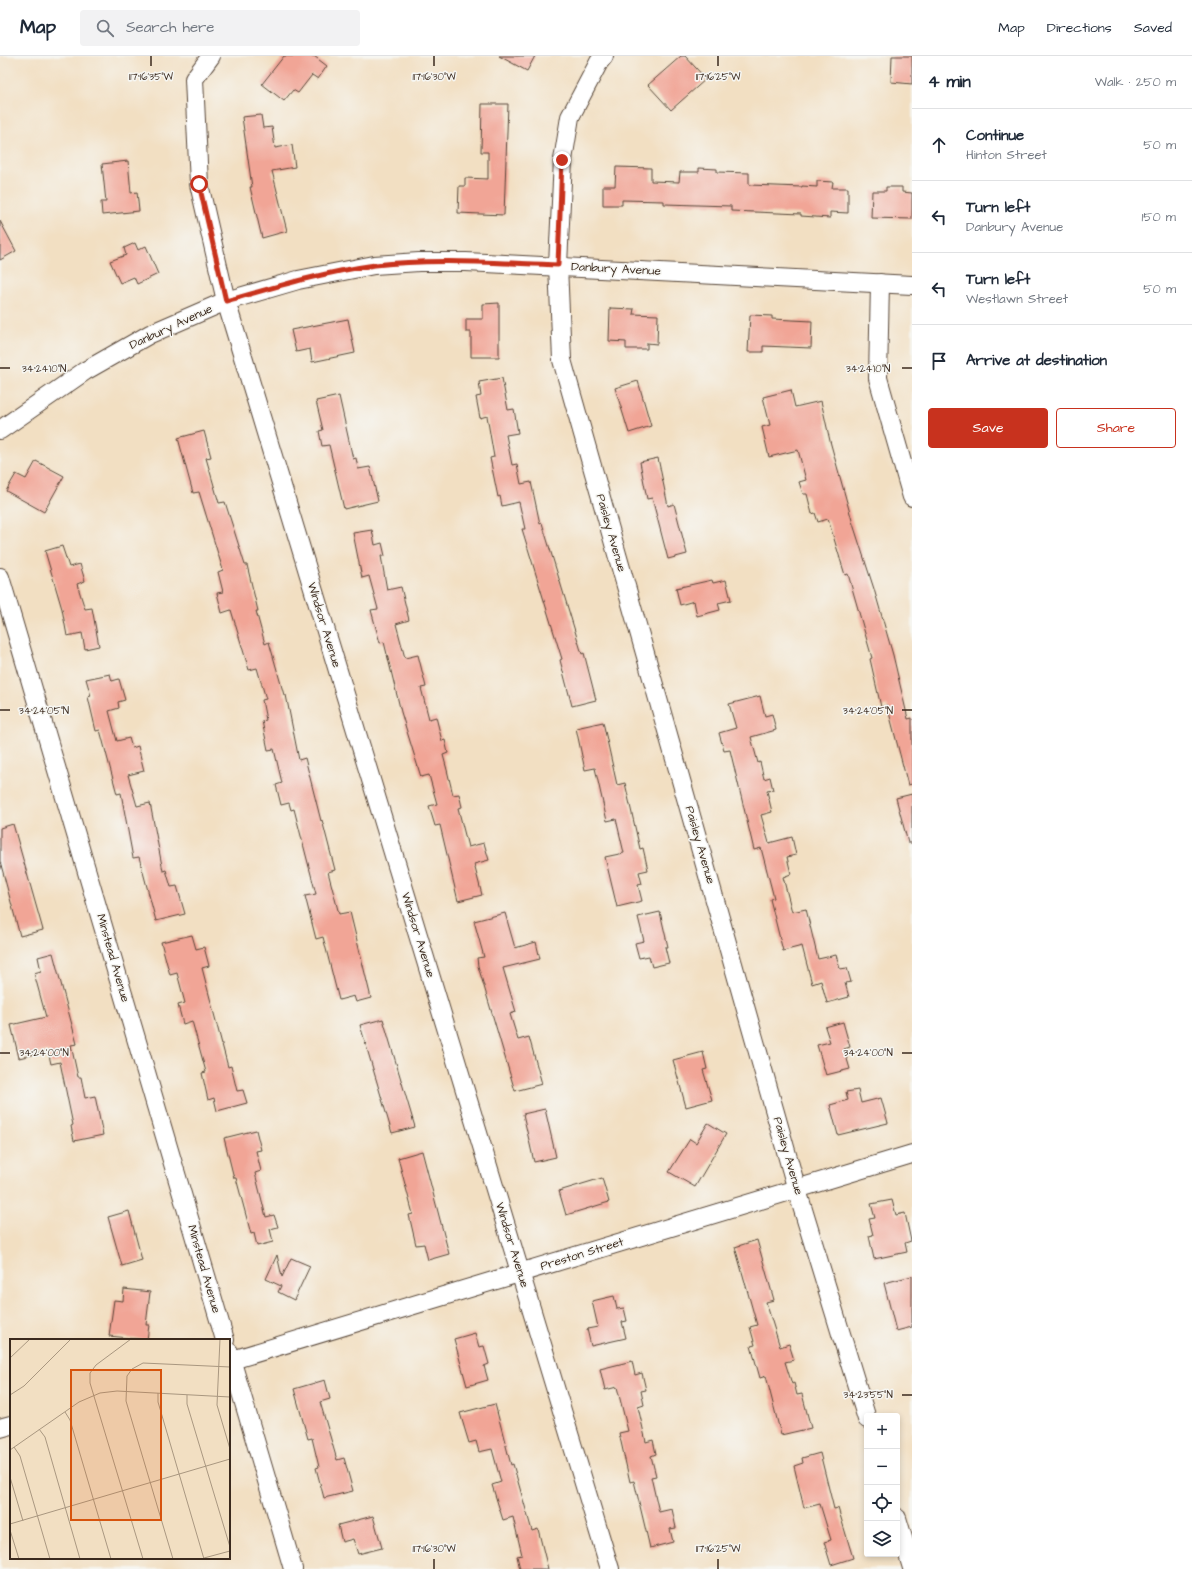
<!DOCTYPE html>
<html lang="en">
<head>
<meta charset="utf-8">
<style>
  body { margin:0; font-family:"Architects Daughter",sans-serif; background:#f2f2f3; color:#1f2937 }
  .controls { position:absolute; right:12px; bottom:12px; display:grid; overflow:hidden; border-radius:4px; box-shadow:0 2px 6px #0003 }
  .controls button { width:36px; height:36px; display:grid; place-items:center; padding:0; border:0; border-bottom:1px solid #e0e1e3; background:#fff; color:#1f2937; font:20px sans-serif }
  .stop { position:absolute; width:12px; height:12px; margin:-9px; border:3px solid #c8321e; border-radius:50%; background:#fff }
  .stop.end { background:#c8321e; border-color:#fff; box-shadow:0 1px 4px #0008 }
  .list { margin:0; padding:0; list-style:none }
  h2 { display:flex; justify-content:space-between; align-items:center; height:52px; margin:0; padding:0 16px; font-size:17px }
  h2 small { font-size:13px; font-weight:400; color:#747a83 }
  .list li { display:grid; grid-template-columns:26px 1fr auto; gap:12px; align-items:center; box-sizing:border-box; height:72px; padding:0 16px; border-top:1px solid #e0e1e3 }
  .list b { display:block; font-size:15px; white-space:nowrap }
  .list p { margin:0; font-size:13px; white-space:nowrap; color:#747a83 }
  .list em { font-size:13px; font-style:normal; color:#747a83 }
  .actions { display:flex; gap:8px; padding:12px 16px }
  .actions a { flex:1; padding:9px 0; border:1px solid #c8321e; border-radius:4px; text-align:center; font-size:14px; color:#c8321e }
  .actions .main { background:#c8321e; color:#fff }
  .icon { flex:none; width:22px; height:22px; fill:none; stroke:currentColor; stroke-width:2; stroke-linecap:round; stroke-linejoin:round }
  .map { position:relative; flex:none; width:912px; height:1513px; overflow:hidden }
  header { display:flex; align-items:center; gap:24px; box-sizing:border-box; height:56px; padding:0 20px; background:#fff; border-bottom:1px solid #e0e1e3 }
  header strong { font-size:19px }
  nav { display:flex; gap:22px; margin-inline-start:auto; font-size:14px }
  .search { width:280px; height:36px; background:#f2f2f3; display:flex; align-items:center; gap:10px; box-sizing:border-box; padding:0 14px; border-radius:4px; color:#747a83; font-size:15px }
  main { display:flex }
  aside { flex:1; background:#fff }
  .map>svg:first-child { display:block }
</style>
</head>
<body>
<header>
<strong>Map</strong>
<div class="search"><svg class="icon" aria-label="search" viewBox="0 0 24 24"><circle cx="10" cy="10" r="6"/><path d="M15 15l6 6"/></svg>Search here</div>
<nav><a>Map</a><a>Directions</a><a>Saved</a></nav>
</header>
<main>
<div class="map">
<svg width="912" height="1513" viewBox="0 0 912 1513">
  <rect width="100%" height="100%" fill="#f6f6f2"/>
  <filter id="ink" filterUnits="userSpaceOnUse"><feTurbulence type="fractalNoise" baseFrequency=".025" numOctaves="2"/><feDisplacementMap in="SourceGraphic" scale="8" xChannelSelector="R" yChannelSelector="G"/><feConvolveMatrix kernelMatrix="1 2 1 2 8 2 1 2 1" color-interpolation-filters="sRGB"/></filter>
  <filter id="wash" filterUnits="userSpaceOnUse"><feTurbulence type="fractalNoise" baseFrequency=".012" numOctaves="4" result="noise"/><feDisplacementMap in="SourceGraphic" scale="16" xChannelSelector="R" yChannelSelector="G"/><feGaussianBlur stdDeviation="0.9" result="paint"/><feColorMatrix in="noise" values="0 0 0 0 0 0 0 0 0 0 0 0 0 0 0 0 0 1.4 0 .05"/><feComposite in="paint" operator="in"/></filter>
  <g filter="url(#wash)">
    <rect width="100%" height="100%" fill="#f2dfc2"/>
    <g id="blocks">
      <g fill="#f1a596">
        <path d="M 284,0 L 314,0 L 327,10 L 318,23 L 312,19 L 298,37 L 293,34 L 284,45 L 262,28 Z"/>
        <path d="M 499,0 L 535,0 L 527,15 Z"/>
        <path d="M 681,0 L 685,0 L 706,23 L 671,54 L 648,29 Z"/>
        <path d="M 892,0 L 912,0 L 912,28 L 891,26 Z"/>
        <path d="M 482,48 L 508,48 L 504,159 L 458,157 L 459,130 L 465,130 L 465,122 L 488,123 L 488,96 L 481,96 Z"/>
        <path d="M 261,59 L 263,72 L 272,71 L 275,92 L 292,89 L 295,111 L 272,115 L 287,175 L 262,182 L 250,131 L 252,131 L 242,61 Z"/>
        <path d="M 128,105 L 131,137 L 137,136 L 139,155 L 102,159 L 101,146 L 106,146 L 102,108 Z"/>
        <path d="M 616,111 L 651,112 L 651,125 L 679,126 L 680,116 L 699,116 L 699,112 L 717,113 L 717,116 L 749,117 L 749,129 L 802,131 L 802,130 L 817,131 L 817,125 L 833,126 L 832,132 L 848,132 L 848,157 L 830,156 L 830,162 L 801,160 L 801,158 L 731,155 L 731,150 L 664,148 L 664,145 L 622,144 L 622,149 L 603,149 L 603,130 L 615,130 Z"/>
        <path d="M 886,131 L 902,131 L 902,136 L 912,137 L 912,163 L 871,162 L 872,135 L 886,135 Z"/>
        <path d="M 0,165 L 16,195 L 0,204 Z"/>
        <path d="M 135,187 L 138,194 L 146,190 L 158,218 L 137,228 L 134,221 L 120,227 L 110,205 L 126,199 L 124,192 Z"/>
        <path d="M 499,247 L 499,301 L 471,301 L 471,276 L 466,276 L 466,263 L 483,263 L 483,248 Z"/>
        <path d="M 610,252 L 634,253 L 633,258 L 658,259 L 657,288 L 647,287 L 647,293 L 626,293 L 626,286 L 609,285 Z"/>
        <path d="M 750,259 L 772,260 L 772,263 L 812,265 L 811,292 L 763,290 L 763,296 L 748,296 Z"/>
        <path d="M 348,263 L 355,297 L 312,306 L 310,293 L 296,296 L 291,274 Z"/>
        <path d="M 502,322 L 508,354 L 514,353 L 518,377 L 506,379 L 512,409 L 517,408 L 521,428 L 531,426 L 540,468 L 542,467 L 582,598 L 584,597 L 596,644 L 572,650 L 560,604 L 562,603 L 522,473 L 525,473 L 519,446 L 502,450 L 500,440 L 498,441 L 490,402 L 494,401 L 487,360 L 480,362 L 476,341 L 481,340 L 479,326 Z"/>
        <path d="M 638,325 L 651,370 L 629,377 L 615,332 Z"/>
        <path d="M 791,334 L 795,351 L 821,345 L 830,385 L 853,468 L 874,533 L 893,599 L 908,663 L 912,662 L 912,728 L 908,729 L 887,649 L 881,651 L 870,603 L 872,602 L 848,518 L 845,519 L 828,463 L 818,466 L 815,457 L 812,458 L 807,438 L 803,438 L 799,426 L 806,424 L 798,394 L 769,401 L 762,371 L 770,369 L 763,341 Z"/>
        <path d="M 339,340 L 353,403 L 356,402 L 358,413 L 370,411 L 378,445 L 344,453 L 329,389 L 322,390 L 319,375 L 323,374 L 316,345 Z"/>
        <path d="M 204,375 L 211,401 L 206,402 L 219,447 L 225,446 L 245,509 L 247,509 L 258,555 L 256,555 L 265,588 L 269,586 L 284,639 L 286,639 L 299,704 L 305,702 L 321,765 L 322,764 L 335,814 L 328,816 L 339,858 L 350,856 L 371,942 L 356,946 L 354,940 L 339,944 L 323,881 L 316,883 L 305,840 L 316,838 L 294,753 L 291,754 L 289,747 L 281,749 L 276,729 L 282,727 L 274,693 L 268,694 L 262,665 L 266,664 L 262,644 L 266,643 L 257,612 L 249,614 L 231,554 L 222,557 L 217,537 L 223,536 L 218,516 L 223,514 L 199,436 L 193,437 L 178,382 Z"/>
        <path d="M 658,402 L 668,450 L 674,448 L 687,498 L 668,503 L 652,442 L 647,443 L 640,406 Z"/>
        <path d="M 36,405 L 64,420 L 44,456 L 6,435 L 16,418 L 26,423 Z"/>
        <path d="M 372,474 L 375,489 L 382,487 L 385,500 L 381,500 L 387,534 L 401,531 L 409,564 L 396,568 L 405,602 L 418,599 L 426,631 L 421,632 L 429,663 L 436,661 L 442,685 L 445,684 L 448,697 L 443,699 L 447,714 L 453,739 L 459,738 L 462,751 L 458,752 L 468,791 L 484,787 L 489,804 L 474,808 L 482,839 L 458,845 L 440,769 L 435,770 L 429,750 L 437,748 L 429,719 L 421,721 L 401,656 L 384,586 L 380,587 L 371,554 L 378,553 L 369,520 L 362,522 L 353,477 Z"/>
        <path d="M 62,490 L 69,511 L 80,508 L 85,525 L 77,528 L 85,553 L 92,552 L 99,590 L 85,593 L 82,577 L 67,580 L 62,553 L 45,495 Z"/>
        <path d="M 712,524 L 713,527 L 726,524 L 731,544 L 718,547 L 720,554 L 697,560 L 694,545 L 680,549 L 676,532 Z"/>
        <path d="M 110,618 L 112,625 L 119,623 L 125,644 L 118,646 L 119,652 L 109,655 L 117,685 L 129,682 L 132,692 L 138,690 L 144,715 L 128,719 L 137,750 L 150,747 L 163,815 L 166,814 L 171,831 L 177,830 L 185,858 L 156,865 L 139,801 L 133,802 L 121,737 L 117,738 L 100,674 L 96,675 L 88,641 L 91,640 L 86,623 Z"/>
        <path d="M 760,640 L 765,660 L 772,658 L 776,674 L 751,681 L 758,707 L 760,706 L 764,723 L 770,721 L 773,734 L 767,735 L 772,756 L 761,759 L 769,787 L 792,781 L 796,799 L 787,801 L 791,818 L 783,821 L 792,856 L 806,853 L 818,903 L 836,899 L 840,913 L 847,912 L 851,926 L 845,927 L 849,941 L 827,947 L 821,925 L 812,928 L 802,890 L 783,895 L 770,843 L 774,842 L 761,792 L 754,794 L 730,694 L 724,695 L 719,677 L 736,672 L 729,648 Z"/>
        <path d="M 603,666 L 617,729 L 625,727 L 640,793 L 643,792 L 648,814 L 639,816 L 642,828 L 638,829 L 642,845 L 617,851 L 605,801 L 624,797 L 616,763 L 607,765 L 595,712 L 585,714 L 576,672 Z"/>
        <path d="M 912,738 L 912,787 L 908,787 L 896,742 Z"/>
        <path d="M 13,768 L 43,874 L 20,880 L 0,805 L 0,772 Z"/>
        <path d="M 660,856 L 668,891 L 665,891 L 669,907 L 652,911 L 649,900 L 639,902 L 635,887 L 644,885 L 638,861 Z"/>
        <path d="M 505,857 L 515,892 L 536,886 L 540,903 L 503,912 L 516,956 L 510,958 L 518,984 L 529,981 L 542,1028 L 515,1035 L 478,910 L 477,902 L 484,901 L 474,865 Z"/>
        <path d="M 192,879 L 196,893 L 204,891 L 209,910 L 202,912 L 228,1011 L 231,1010 L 237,1035 L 243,1034 L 247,1047 L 217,1055 L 214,1042 L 208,1044 L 202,1017 L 206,1016 L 192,965 L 183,968 L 178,949 L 185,947 L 177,917 L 170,919 L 161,886 Z"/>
        <path d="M 53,897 L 77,988 L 71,989 L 78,1021 L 81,1021 L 85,1042 L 95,1040 L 103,1079 L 74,1085 L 71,1070 L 73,1069 L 60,1006 L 51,1008 L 48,995 L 19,1002 L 11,969 L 46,961 L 34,917 L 41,915 L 38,901 Z"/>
        <path d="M 383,963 L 415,1071 L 392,1077 L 360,969 Z"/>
        <path d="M 843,966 L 850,991 L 844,993 L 850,1013 L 826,1019 L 817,989 L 830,986 L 825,971 Z"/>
        <path d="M 703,996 L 707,1013 L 703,1014 L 712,1044 L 686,1051 L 673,1004 Z"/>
        <path d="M 858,1034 L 861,1047 L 881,1042 L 888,1067 L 838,1079 L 830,1049 L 848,1044 L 846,1036 Z"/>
        <path d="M 545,1053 L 556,1101 L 534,1106 L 523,1058 Z"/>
        <path d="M 708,1067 L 726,1078 L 695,1131 L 669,1116 L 690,1083 L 696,1087 Z"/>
        <path d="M 256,1074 L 261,1094 L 256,1095 L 261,1115 L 255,1117 L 266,1161 L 274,1159 L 278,1171 L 270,1173 L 273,1186 L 257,1190 L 254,1177 L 251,1178 L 236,1122 L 234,1122 L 224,1082 Z"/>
        <path d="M 422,1095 L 449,1198 L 428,1204 L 424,1188 L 416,1189 L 409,1159 L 413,1158 L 398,1102 Z"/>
        <path d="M 602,1122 L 609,1146 L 566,1159 L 559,1135 Z"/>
        <path d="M 892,1144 L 896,1159 L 905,1157 L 911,1185 L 905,1187 L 907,1196 L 874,1203 L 869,1180 L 873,1179 L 869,1163 L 875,1162 L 871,1148 Z"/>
        <path d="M 129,1155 L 142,1204 L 122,1210 L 108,1161 Z"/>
        <path d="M 757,1184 L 774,1244 L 766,1246 L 780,1291 L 789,1288 L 794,1304 L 785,1306 L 792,1328 L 794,1327 L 797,1339 L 802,1338 L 811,1372 L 781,1379 L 766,1320 L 760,1322 L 751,1290 L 755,1289 L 750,1271 L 757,1269 L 735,1191 Z"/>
        <path d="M 277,1199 L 282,1221 L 291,1202 L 310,1210 L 294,1244 L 278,1236 L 281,1230 L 266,1223 Z"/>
        <path d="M 912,1220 L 912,1271 L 896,1275 L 884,1227 Z"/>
        <path d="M 124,1233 L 150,1236 L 146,1269 L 149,1269 L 147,1284 L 109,1280 L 114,1244 L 123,1245 Z"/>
        <path d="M 614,1240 L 617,1253 L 624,1252 L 627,1265 L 622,1266 L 626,1282 L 591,1290 L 587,1273 L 598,1271 L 592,1245 Z"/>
        <path d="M 475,1277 L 479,1291 L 484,1290 L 489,1308 L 484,1310 L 488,1324 L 467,1330 L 454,1283 Z"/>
        <path d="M 632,1305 L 635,1319 L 642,1317 L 646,1334 L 641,1335 L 644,1349 L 638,1351 L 646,1386 L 653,1384 L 656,1398 L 651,1400 L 656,1420 L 651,1421 L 659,1456 L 672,1453 L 676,1472 L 670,1473 L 673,1486 L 650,1492 L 634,1425 L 630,1426 L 619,1377 L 628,1375 L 617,1331 L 605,1334 L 600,1313 Z"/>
        <path d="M 325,1324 L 330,1343 L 320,1346 L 337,1404 L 344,1402 L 353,1435 L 324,1442 L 316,1412 L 319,1411 L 312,1382 L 308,1383 L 294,1333 Z"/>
        <path d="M 495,1348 L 511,1409 L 513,1408 L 532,1475 L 538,1473 L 548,1513 L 520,1513 L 517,1500 L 522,1499 L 513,1461 L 503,1464 L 492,1429 L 501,1426 L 492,1393 L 479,1396 L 476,1385 L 469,1387 L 460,1357 Z"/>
        <path d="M 820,1397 L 834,1453 L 838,1452 L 853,1502 L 831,1509 L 824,1486 L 831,1484 L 820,1448 L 804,1452 L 794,1410 L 803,1407 L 802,1402 Z"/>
        <path d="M 373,1460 L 382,1492 L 358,1498 L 353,1483 L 342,1486 L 338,1469 Z"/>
      </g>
    </g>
  </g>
  <g filter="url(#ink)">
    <use href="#blocks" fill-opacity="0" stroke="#564537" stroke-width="1"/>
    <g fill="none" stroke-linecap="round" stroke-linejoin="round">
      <g stroke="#564537" stroke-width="20">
        <g id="minor">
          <path d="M 211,0 L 194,23 L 199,128 L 226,245 L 610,1513"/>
          <path d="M 604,0 L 599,6 L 570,61 L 563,104 L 558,209 L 562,304 L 797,1134 L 867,1363"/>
          <path d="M 880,227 L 878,322 L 912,441"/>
          <path d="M 0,374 L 85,315 L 150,278 L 226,245 L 298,224 L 374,209 L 419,206 L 466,206 L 912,229"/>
          <path d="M 0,521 L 225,1284"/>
          <path d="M 229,1296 L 293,1513"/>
          <path d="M 229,1305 L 912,1098"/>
          <path d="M 0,1372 L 11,1369"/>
          <path d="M 897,1462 L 912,1512"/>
        </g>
      </g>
      <use href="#minor" stroke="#fff" stroke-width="18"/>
    </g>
  </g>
  <g fill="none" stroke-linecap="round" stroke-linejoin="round" filter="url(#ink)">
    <path stroke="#c8321e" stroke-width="5" d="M 199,128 L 226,245 C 275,231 324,216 375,209 C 435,202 497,207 558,209 L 562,104"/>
  </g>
  <path fill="none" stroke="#3b2a1e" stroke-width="1.5" d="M 151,0 L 151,10M 434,0 L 434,10M 718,0 L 718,10M 0,312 L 10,312M 902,312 L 912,312M 0,654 L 10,654M 902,654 L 912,654M 0,997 L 10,997M 902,997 L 912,997M 902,1339 L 912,1339M 434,1503 L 434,1513M 718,1503 L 718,1513"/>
  <g text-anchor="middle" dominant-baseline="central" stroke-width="3" stroke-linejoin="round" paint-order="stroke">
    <g font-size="12" fill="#3b2a1e" stroke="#f6f6f2">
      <text transform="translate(616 213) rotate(3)">Danbury Avenue</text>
      <text transform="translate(171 271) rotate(-25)">Danbury Avenue</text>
      <text transform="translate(611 477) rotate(74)">Paisley Avenue</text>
      <text transform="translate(324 569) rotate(73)">Windsor Avenue</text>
      <text transform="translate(700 789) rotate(74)">Paisley Avenue</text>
      <text transform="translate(418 879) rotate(73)">Windsor Avenue</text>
      <text transform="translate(113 902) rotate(74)">Minstead Avenue</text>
      <text transform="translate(788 1100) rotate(74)">Paisley Avenue</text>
      <text transform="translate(512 1189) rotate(73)">Windsor Avenue</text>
      <text transform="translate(582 1198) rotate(-17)">Preston Street</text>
      <text transform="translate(204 1213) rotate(74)">Minstead Avenue</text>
    </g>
  </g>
  <g transform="translate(10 1283)">
    <rect width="220" height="220" fill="#f2dfc2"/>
    <path fill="none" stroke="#a99780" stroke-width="1" d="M 121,0 L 86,26 L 80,34 L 80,44 L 133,220M 210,0 L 207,66 L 220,110M 0,19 L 20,0M 148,54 L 148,63 L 194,220M 0,56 L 14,47 L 61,0M 177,56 L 177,65 L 220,208M 55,73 L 60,81 L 101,220M 29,90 L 35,98 L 70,220M 4,108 L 10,117 L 40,220M 0,111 L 69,63 L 90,54 L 107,52 L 220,58M 0,138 L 13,182M 0,185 L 220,120M 0,191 L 9,220M 194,219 L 220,212M 163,220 L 116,62 L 117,37 L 122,30 L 133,24 L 220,28"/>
    <path fill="#d7540e" fill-opacity="0.15" stroke="#d7540e" stroke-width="2" d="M 61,31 L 151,31 L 151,181 L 61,181 Z"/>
    <rect width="220" height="220" fill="none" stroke="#3b2a1e" stroke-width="2"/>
  </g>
  <g font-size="10" text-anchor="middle" fill="#3b2a1e" stroke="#f6f6f2" stroke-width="3" stroke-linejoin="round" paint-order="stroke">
    <text x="151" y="24">117°16'35"W</text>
    <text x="434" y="24">117°16'30"W</text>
    <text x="718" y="24">117°16'25"W</text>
    <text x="44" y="316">34°24'10"N</text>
    <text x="868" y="316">34°24'10"N</text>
    <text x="44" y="658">34°24'05"N</text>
    <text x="868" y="658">34°24'05"N</text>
    <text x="44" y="1000">34°24'00"N</text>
    <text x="868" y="1000">34°24'00"N</text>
    <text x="868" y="1342">34°23'55"N</text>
    <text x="434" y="1496">117°16'30"W</text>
    <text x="718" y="1496">117°16'25"W</text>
  </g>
</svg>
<div class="controls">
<button>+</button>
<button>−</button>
<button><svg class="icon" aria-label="locate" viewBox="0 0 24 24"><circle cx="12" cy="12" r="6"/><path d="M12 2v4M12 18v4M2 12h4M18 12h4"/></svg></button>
<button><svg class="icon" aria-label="layers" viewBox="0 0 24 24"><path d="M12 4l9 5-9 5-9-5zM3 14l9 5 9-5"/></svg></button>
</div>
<div class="stop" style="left:199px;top:128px"></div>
<div class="stop end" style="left:562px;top:104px"></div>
</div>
<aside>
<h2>4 min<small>Walk · 250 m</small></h2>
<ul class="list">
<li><svg class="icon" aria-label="ahead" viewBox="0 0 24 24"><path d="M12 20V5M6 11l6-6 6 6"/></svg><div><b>Continue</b><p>Hinton Street</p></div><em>50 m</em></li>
<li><svg class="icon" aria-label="left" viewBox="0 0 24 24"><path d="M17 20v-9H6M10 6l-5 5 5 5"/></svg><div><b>Turn left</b><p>Danbury Avenue</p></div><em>150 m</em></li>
<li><svg class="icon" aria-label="left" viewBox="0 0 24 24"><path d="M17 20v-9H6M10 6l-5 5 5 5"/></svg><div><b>Turn left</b><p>Westlawn Street</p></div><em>50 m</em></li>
<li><svg class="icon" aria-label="arrive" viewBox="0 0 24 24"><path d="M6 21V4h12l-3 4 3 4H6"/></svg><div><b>Arrive at destination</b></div></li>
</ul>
<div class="actions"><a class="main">Save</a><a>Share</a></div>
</aside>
</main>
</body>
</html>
